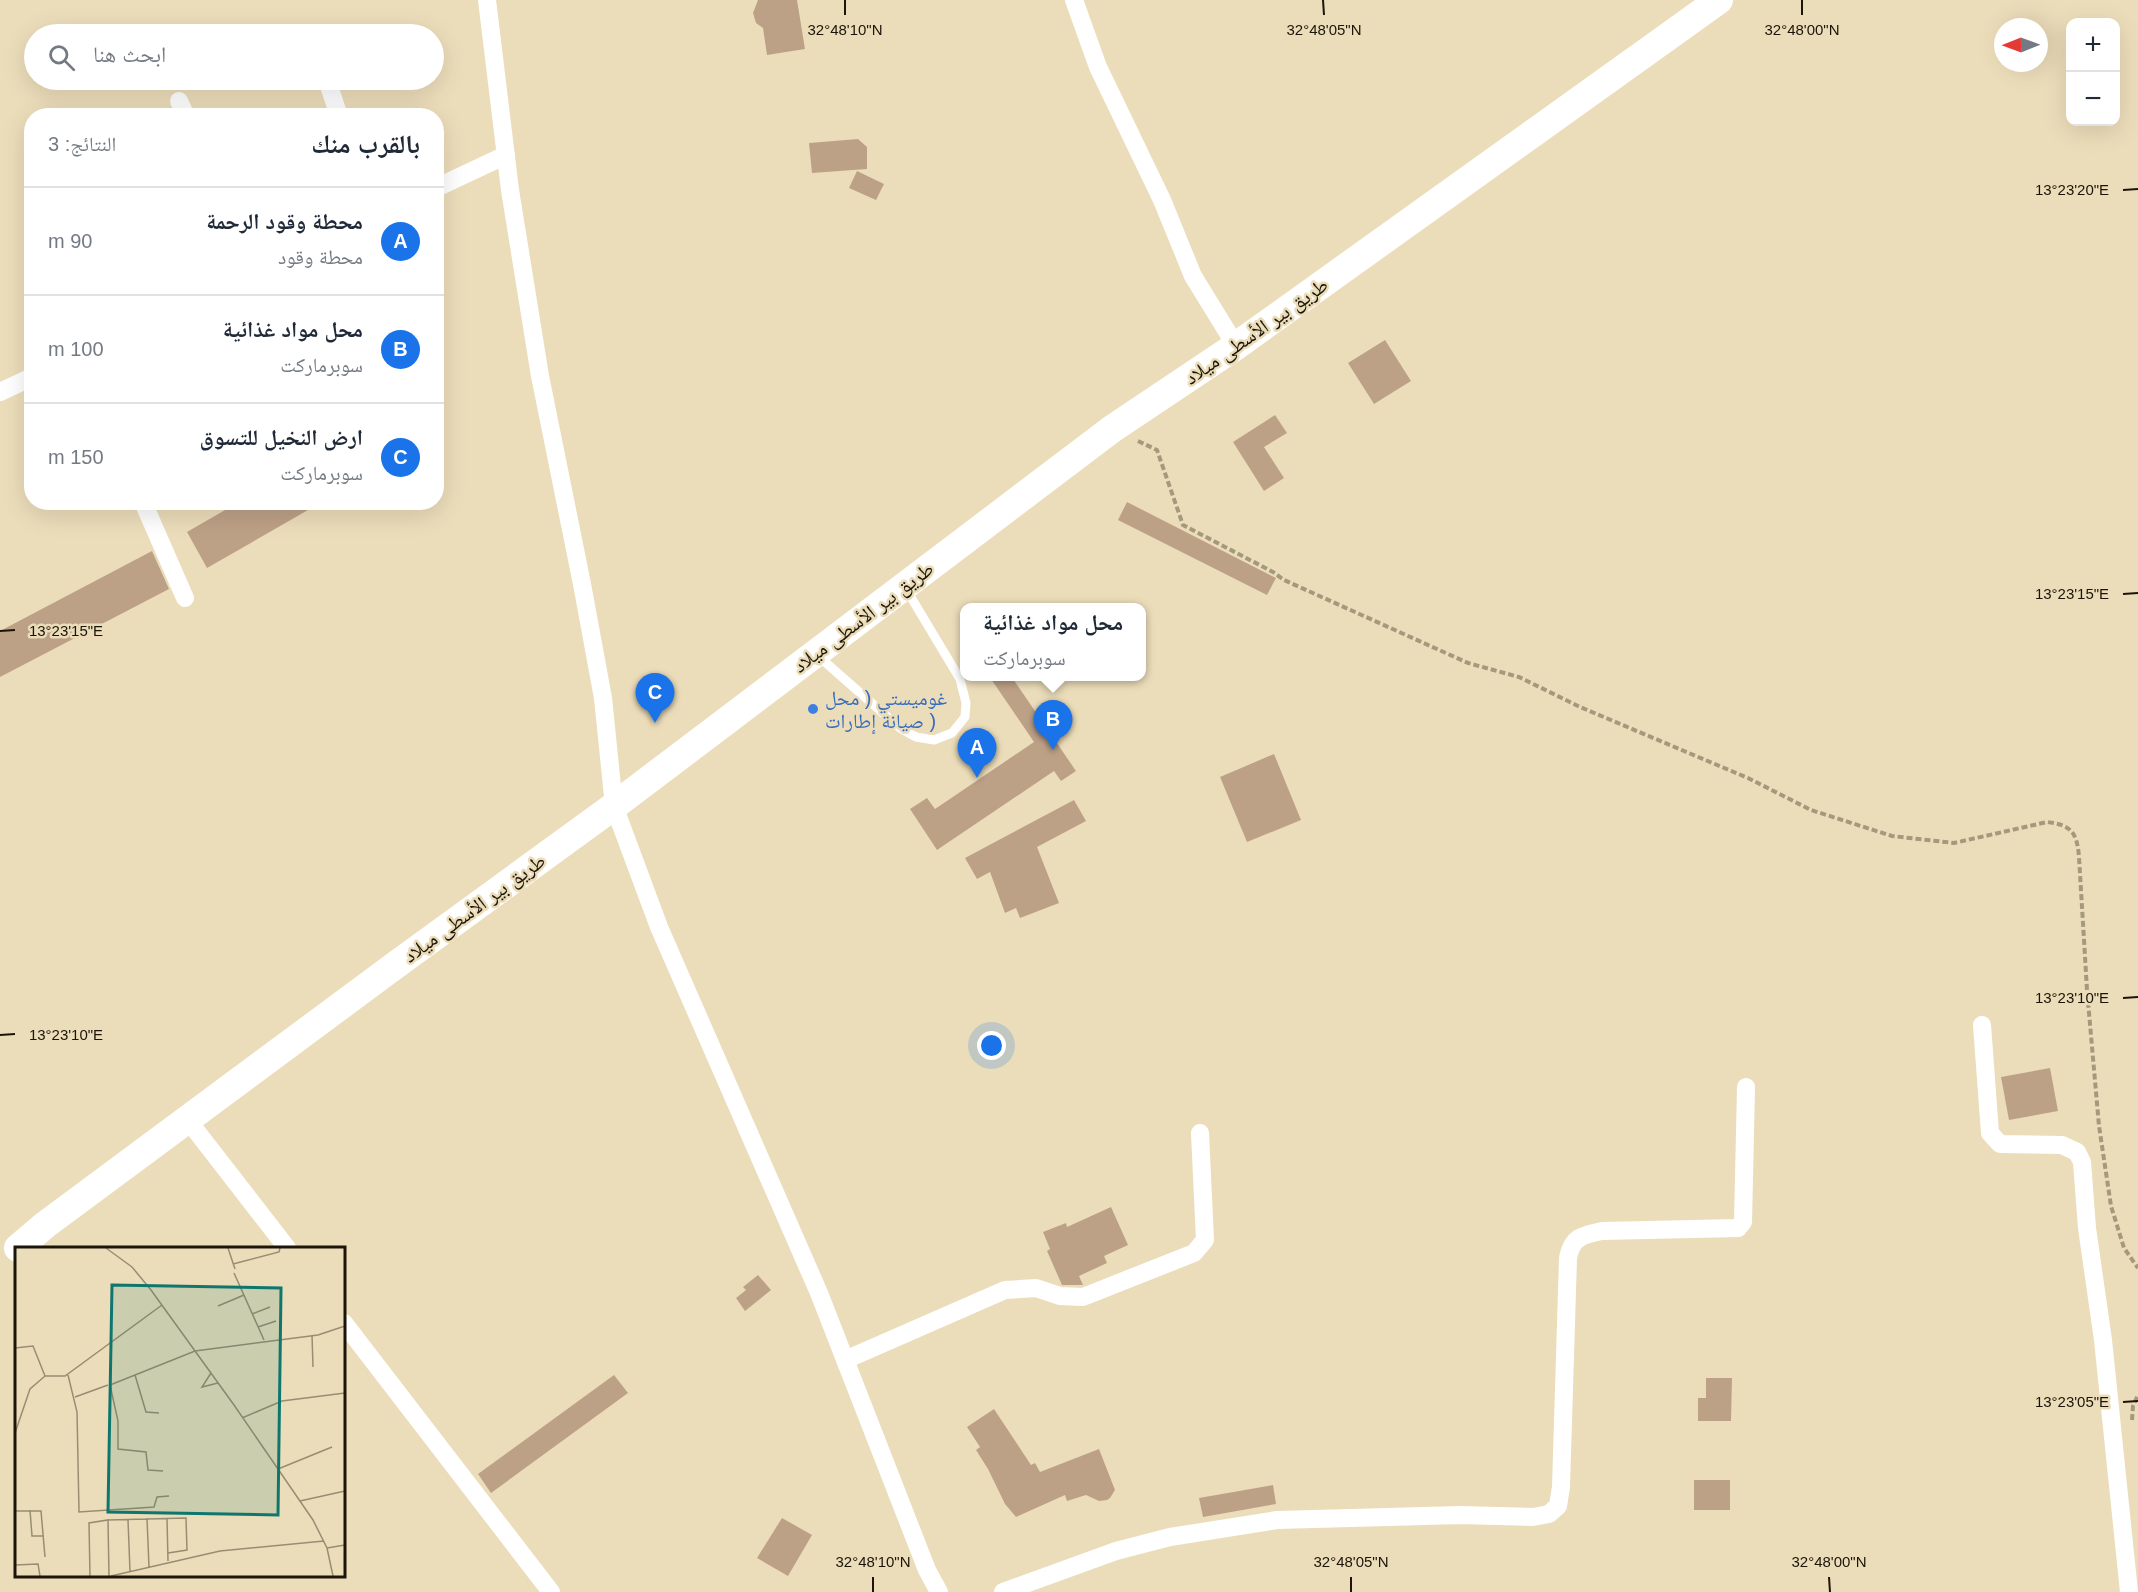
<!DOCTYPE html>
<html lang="ar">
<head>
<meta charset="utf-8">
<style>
  body { margin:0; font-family:Helvetica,"Noto Naskh Arabic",sans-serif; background:#f6f6f7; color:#1f2937; direction:rtl }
  .controls { position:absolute; right:18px; top:18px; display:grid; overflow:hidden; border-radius:12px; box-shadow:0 6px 24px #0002 }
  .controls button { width:54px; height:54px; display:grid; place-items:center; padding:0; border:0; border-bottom:2px solid #e0e1e3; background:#fff; color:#1f2937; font:30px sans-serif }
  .compass { position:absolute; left:1994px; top:18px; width:54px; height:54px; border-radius:50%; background:#fff; box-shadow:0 6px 24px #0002; rotate:269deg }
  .you { position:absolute; left:992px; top:1046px; width:21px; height:21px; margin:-15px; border:4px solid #fff; border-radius:50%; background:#1a73e8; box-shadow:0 0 0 9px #1a73e833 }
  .badge { display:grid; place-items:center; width:39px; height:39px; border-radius:50%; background:#1a73e8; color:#fff; font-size:20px; font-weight:700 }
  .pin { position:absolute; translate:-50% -50px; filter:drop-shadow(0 2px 3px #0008) }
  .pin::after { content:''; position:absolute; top:32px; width:21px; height:18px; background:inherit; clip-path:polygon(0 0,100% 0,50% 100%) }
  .popup { position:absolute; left:960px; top:603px; width:186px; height:78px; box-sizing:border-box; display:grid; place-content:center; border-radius:12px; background:#fff; filter:drop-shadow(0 2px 4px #0005); font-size:20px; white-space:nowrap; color:#747a83 }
  .popup b { font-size:22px; color:#1f2937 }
  .popup::after { content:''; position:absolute; left:50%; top:100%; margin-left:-12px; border:12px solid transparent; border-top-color:#fff }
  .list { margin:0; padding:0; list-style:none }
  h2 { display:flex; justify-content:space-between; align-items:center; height:78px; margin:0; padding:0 24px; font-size:26px }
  h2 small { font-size:20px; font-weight:400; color:#747a83 }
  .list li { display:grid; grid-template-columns:39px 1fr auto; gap:18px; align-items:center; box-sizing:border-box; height:108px; padding:0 24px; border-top:2px solid #e0e1e3 }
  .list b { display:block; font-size:22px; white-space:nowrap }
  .list p { margin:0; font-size:20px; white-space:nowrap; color:#747a83 }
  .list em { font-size:20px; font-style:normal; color:#747a83 }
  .icon { flex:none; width:33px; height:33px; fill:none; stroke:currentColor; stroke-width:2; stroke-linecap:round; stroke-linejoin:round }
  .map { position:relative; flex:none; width:2138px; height:1592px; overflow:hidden; direction:ltr }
  .search { position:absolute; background:#fff; box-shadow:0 6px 24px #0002; left:24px; top:24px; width:420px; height:66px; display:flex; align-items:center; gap:15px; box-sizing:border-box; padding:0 21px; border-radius:33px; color:#747a83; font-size:22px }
  .panel { position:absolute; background:#fff; box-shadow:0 6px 24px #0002; left:24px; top:108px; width:420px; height:402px; border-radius:24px; direction:rtl }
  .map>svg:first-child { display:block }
</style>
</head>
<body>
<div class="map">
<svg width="2138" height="1592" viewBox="0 0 2138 1592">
  <rect width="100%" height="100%" fill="#ecddba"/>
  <g fill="#bda187">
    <path d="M 758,0 L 797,0 L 805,49 L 767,55 L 763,28 L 756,23 L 753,13 Z"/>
    <path d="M 858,139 L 867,147 L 867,169 L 812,173 L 809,143 Z"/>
    <path d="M 857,171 L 884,184 L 876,200 L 849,188 Z"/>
    <path d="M 1385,340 L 1411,381 L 1374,404 L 1348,363 Z"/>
    <path d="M 1275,415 L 1287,433 L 1264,447 L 1284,478 L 1264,491 L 1233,442 Z"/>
    <path d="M 239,502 L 322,502 L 207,568 L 187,532 Z"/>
    <path d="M 1127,502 L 1276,578 L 1267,595 L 1118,520 Z"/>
    <path d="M 152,551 L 169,589 L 0,677 L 0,631 Z"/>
    <path d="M 989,676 L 1011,676 L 1076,771 L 1061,781 L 1054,771 L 937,850 L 910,809 L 927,798 L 935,809 L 1034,742 Z"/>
    <path d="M 1274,754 L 1301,820 L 1247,842 L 1220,777 Z"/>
    <path d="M 1074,800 L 1086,821 L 1037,847 L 1059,903 L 1020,918 L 1016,908 L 1005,913 L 990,872 L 977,879 L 965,858 Z"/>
    <path d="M 2050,1068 L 2058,1111 L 2009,1120 L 2001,1077 Z"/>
    <path d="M 1111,1207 L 1128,1245 L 1104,1256 L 1107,1263 L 1079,1276 L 1083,1285 L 1062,1285 L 1047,1251 L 1050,1249 L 1043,1232 L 1066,1223 L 1067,1227 Z"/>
    <path d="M 758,1275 L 771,1290 L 745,1311 L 736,1298 L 746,1290 L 743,1287 Z"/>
    <path d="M 614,1375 L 628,1393 L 491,1493 L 478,1474 Z"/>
    <path d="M 1706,1378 L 1732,1378 L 1731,1421 L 1698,1421 L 1698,1398 L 1706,1398 Z"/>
    <path d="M 994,1409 L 1031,1465 L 1035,1463 L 1040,1472 L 1099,1449 L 1115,1490 L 1110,1498 L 1107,1500 L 1099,1501 L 1086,1495 L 1067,1501 L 1065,1495 L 1016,1517 L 1005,1504 L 988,1469 L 976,1450 L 980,1447 L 967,1427 Z"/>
    <rect x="1694" y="1480" width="36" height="30"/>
    <path d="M 1273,1485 L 1276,1504 L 1203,1517 L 1199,1498 Z"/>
    <path d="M 782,1518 L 812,1535 L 788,1576 L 757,1558 Z"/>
  </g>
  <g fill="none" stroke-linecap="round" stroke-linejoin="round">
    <g stroke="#a4997d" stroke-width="4" stroke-dasharray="6 3" stroke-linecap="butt">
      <path d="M 1138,441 L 1157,450 L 1183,525 L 1273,572 L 1284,580 L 1468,663 L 1519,677 L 1580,707 L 1748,778 L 1811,810 L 1892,836 L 1954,843 L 2047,822 C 2071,825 2077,832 2079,857 L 2087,990 L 2099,1126 L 2111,1206 L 2124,1248 L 2138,1268"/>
      <path d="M 2132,1420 L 2133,1406 L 2138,1395"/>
    </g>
    <path stroke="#fff" stroke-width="9" d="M 817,655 L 900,728 L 916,737 L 934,740 L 952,733 L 965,717 L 966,703 L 960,679 L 906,589"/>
    <g stroke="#fff" stroke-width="18">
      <path d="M 487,0 L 510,190 L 540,376 L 582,584 L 603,698 L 614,806 L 659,927 L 819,1293 L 927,1570 L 939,1592"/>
      <path d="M 1074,0 L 1098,67 L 1162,200 L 1193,276 L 1236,346"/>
      <path d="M 327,80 L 339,116"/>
      <path d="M 179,101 L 186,116"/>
      <path d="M 436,188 L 506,155"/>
      <path d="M 0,392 L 32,377"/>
      <path d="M 143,502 L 185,598"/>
      <path d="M 1982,1025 L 1990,1133 L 2000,1144 L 2062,1145 L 2077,1152 L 2082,1162 L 2087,1228 L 2103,1340 L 2129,1592"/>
      <path d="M 187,1119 L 287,1248"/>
      <path d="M 344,1323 L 551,1592"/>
      <path d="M 845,1360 L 1005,1290 L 1036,1288 L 1060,1296 L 1083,1297 L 1194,1253 L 1205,1240 L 1200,1133"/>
      <path d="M 1003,1592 L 1116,1551 L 1170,1537 L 1277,1520 L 1461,1515 L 1533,1517 L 1549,1514 L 1558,1506 L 1561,1487 L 1568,1258 C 1572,1237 1582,1235 1602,1231 L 1738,1228 L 1743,1222 L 1746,1087"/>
    </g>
    <path stroke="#fff" stroke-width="28" d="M 18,1248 L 45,1225 L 397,964 L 614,806 L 1112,429 L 1236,346 L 1719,0"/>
  </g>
  <path fill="none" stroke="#1a1508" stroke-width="2" d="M 845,0 L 845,15M 1323,0 L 1324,15M 1802,0 L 1802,15M 2123,190 L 2138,189M 2123,594 L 2138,593M 0,631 L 15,630M 2123,998 L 2138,997M 0,1035 L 15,1034M 2123,1402 L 2138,1401M 873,1577 L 873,1592M 1351,1577 L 1351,1592M 1829,1577 L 1830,1592"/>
  <circle fill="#3f7fe0" stroke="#ecddba" stroke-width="2" cx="813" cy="709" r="6"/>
  <g text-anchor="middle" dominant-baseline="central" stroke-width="5" stroke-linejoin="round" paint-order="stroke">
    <g font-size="20" fill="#1a1508" stroke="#ecddba">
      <text transform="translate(1256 331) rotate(-35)">طريق بير الأسطى ميلاد</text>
      <text transform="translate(863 617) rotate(-37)">طريق بير الأسطى ميلاد</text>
      <text transform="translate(474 908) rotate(-36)">طريق بير الأسطى ميلاد</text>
    </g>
    <g font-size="20" fill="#366cbe" stroke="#ecddba" text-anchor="start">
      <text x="825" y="698">غوميستي ( محل<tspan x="825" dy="23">صيانة إطارات )</tspan></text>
    </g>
  </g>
  <g transform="translate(15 1247)">
    <rect width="330" height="330" fill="#ecddba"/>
    <path fill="none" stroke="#988d73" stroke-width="1.5" d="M 91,1 L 117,20 L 136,43 L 219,158 L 298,273 L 312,301 L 318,329M 213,1 L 220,22M 218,17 L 264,5 L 265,1M 219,26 L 249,93M 203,59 L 229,48M 237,67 L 255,60M 243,80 L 261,74M 297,88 L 298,120M 0,101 L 18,99 L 30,129 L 50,129 L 147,58M 196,126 L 187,140 L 203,136M 53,128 L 62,165 L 64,265 L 139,260 L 142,250 L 154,249M 120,128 L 131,165 L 144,166M 60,150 L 93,138M 227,171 L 267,154 L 330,146M 0,186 L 15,142 L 30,129M 263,222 L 317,200M 148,224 L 133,223 L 131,205 L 103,202 L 103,174 L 95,138 L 180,104 L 303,88 L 330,79M 285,254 L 330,244M 15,263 L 17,289 L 28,289M 0,264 L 26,264 L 30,310M 132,271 L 134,320M 152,271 L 153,314M 93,273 L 171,271 L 172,303 L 153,306M 113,273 L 115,324M 312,301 L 330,298M 0,318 L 23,317 L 25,329M 75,329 L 74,276 L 93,273 L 94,329M 96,329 L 205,304 L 309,294"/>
    <path fill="#0f766e" fill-opacity="0.15" stroke="#0f766e" stroke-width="3" d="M 97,38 L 266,41 L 263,268 L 93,265 Z"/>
    <rect width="330" height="330" fill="none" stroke="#1a1508" stroke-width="3"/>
  </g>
  <g font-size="15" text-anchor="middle" fill="#1a1508" stroke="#ecddba" stroke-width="5" stroke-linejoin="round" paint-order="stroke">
    <text x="845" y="35">32°48'10"N</text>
    <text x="1324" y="35">32°48'05"N</text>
    <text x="1802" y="35">32°48'00"N</text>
    <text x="2072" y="195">13°23'20"E</text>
    <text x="2072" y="599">13°23'15"E</text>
    <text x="66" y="636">13°23'15"E</text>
    <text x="2072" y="1003">13°23'10"E</text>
    <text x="66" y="1040">13°23'10"E</text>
    <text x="2072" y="1407">13°23'05"E</text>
    <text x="873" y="1567">32°48'10"N</text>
    <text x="1351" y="1567">32°48'05"N</text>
    <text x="1829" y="1567">32°48'00"N</text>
  </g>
</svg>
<div class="controls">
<button>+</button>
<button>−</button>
</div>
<svg class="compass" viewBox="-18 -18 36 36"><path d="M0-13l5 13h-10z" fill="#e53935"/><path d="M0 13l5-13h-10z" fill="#747a83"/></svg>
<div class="you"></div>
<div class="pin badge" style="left:977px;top:778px">A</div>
<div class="pin badge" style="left:1053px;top:750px">B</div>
<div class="popup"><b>محل مواد غذائية</b>سوبرماركت</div>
<div class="pin badge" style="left:655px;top:723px">C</div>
<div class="search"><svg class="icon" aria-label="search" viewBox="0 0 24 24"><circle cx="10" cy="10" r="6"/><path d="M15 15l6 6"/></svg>ابحث هنا</div>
<section class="panel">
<h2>بالقرب منك<small>النتائج: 3</small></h2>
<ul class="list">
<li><span class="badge">A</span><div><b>محطة وقود الرحمة</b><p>محطة وقود</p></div><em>90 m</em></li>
<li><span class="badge">B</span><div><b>محل مواد غذائية</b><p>سوبرماركت</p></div><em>100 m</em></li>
<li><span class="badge">C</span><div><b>ارض النخيل للتسوق</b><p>سوبرماركت</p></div><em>150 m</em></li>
</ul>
</section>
</div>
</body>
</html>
